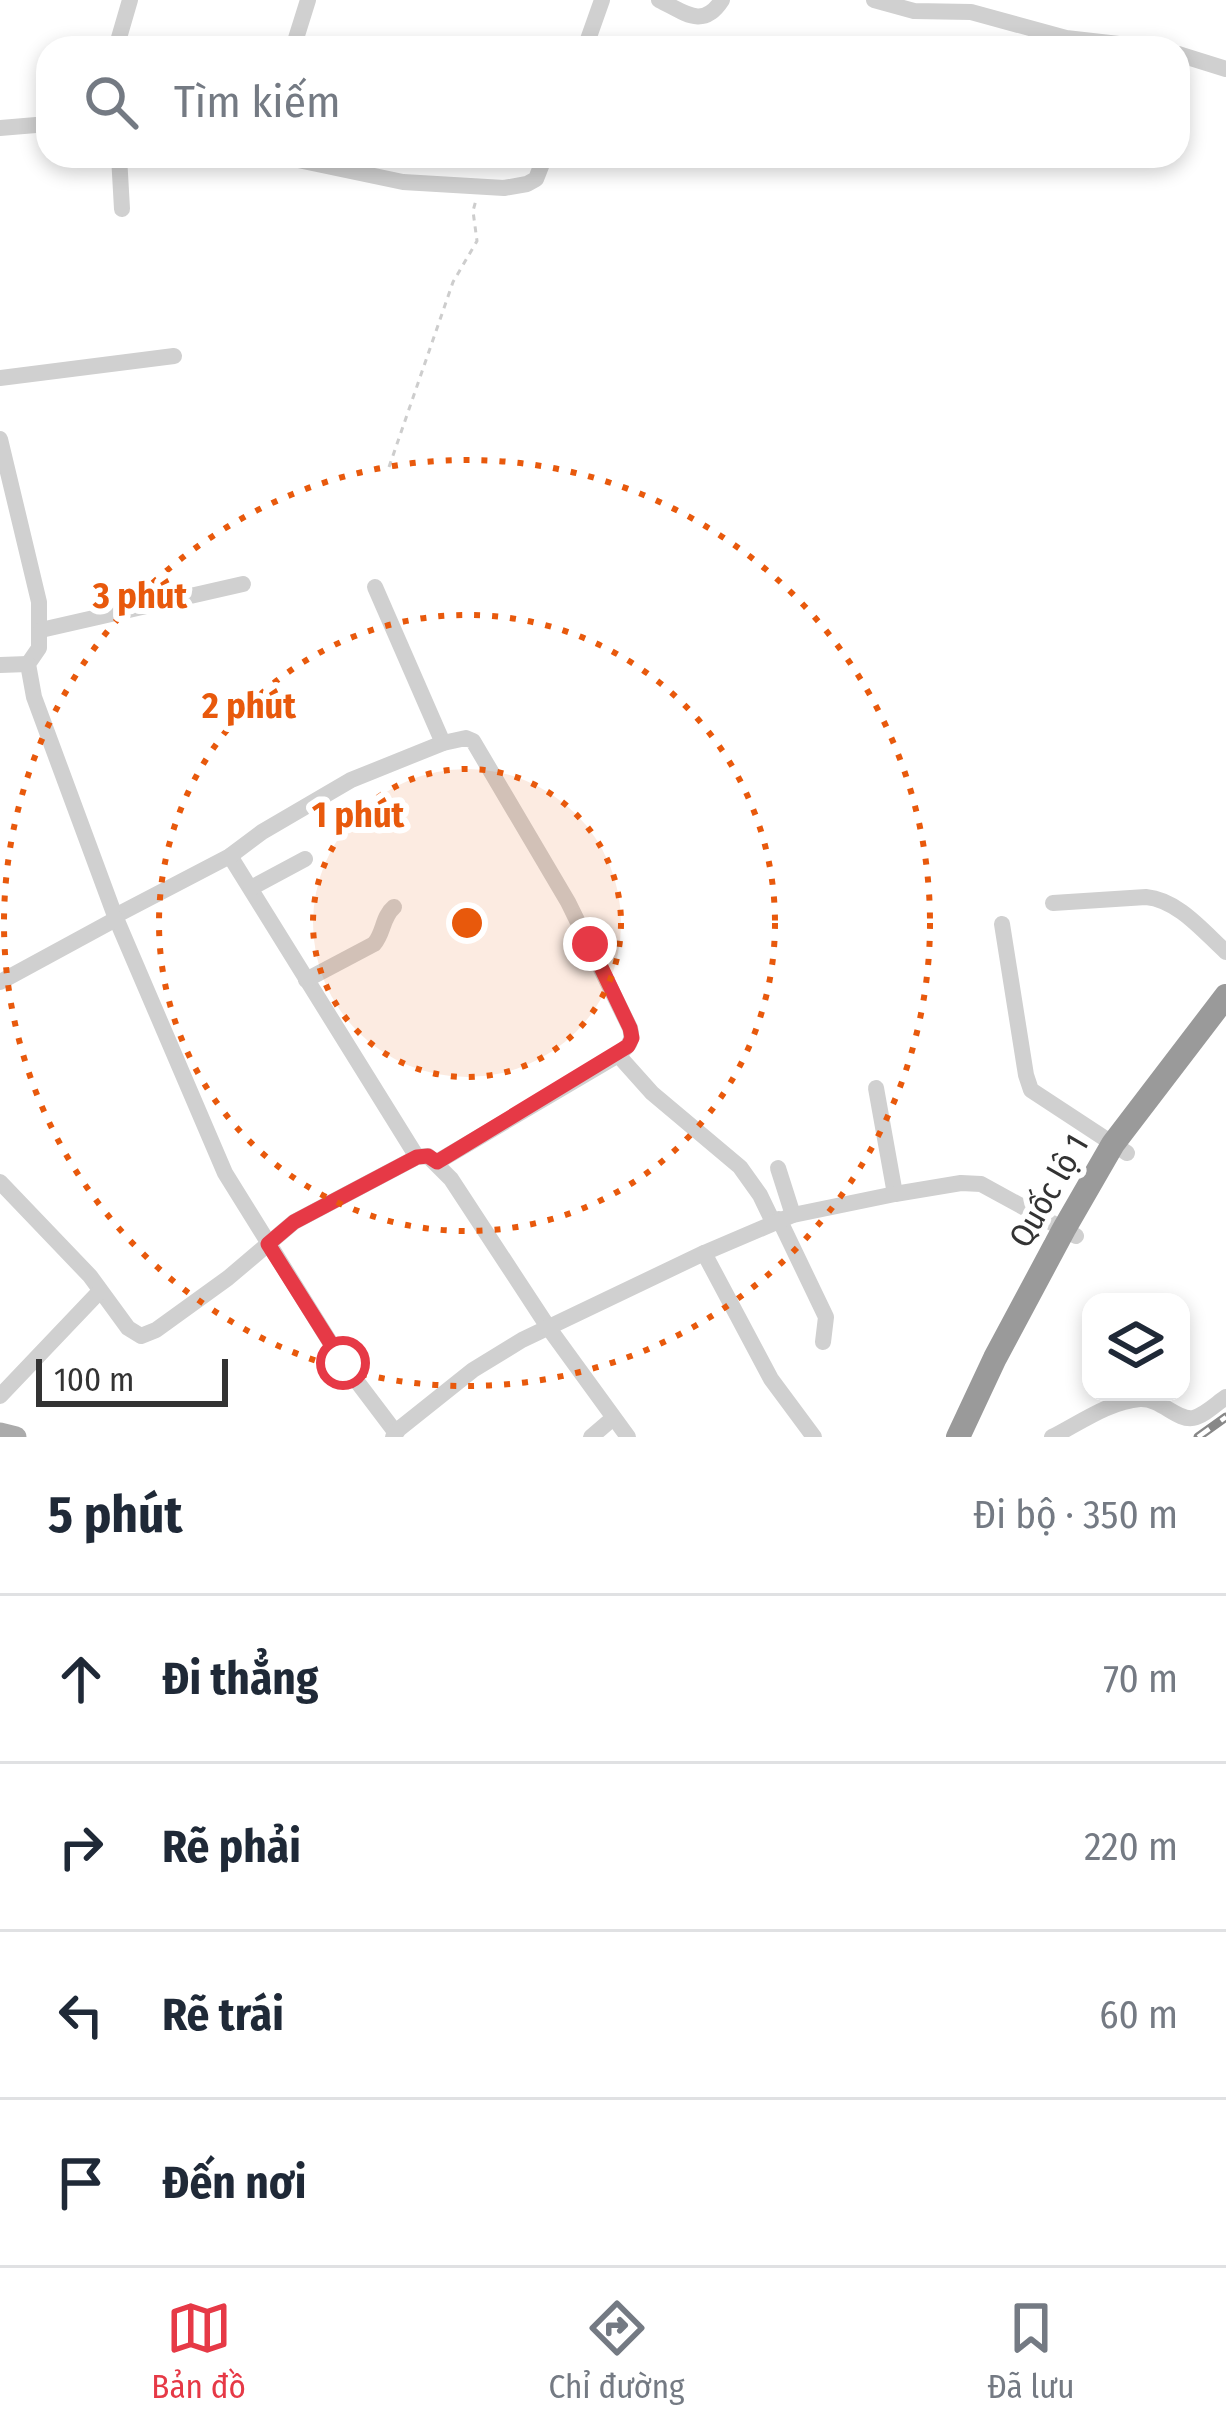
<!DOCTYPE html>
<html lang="vi">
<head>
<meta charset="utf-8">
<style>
  body { margin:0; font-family:"Fira Sans Condensed",sans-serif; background:#f2f2f3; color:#1f2937 }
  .controls { position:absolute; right:36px; bottom:36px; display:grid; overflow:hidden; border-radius:24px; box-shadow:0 6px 18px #0003 }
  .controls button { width:108px; height:108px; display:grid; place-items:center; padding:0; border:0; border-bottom:3px solid #e0e1e3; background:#fff; color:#1f2937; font:60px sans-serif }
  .scale { position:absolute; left:36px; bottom:30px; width:192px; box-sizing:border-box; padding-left:12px; border:6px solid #333; border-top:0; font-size:33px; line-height:42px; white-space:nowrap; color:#333; -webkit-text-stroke:9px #fff; paint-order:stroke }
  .stop { position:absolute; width:36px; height:36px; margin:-27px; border:9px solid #e63946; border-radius:50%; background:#fff }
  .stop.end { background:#e63946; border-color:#fff; box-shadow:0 3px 12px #0008 }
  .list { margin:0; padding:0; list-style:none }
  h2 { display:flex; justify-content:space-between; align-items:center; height:156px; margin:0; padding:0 48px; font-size:51px }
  h2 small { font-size:39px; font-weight:400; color:#747a83 }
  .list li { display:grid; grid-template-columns:78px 1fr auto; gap:36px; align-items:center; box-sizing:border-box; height:168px; padding:0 48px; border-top:3px solid #e0e1e3 }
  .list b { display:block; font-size:45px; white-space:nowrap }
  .list em { font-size:39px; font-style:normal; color:#747a83 }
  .icon { flex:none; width:66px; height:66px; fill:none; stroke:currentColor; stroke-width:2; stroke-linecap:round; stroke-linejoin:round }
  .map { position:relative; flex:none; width:1226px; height:1437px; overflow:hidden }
  .search { position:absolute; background:#fff; box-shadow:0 6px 18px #0003; left:36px; right:36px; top:36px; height:132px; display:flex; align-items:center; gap:30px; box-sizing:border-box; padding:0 42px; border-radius:36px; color:#747a83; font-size:45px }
  .sheet { height:828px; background:#fff }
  nav { display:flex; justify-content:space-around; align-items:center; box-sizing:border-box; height:168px; border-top:3px solid #e0e1e3; background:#fff; font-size:33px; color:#747a83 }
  nav a { display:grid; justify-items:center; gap:6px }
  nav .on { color:#e63946 }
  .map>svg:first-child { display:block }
</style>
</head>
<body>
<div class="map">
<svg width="1226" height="1437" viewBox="0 0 1226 1437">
  <rect width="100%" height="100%" fill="#fff"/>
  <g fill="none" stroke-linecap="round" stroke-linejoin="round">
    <path stroke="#cdcdcd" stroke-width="3" stroke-dasharray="6 6" stroke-linecap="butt" d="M 389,467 L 453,282 L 477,241 L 473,211 L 476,200"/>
    <g stroke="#d0d0d0" stroke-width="16">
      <path d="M 659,0 C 684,12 703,30 722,0"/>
      <path d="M 874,0 L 914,11 L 971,12 L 1066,38 L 1154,48"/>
      <path d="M 116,48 L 130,0"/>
      <path d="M 293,48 L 308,0"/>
      <path d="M 585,48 L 602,0"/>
      <path d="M 1178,54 L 1226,69"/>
      <path d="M 0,128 L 48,124"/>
      <path d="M 119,156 L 122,209"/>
      <path d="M 279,156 L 403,182 L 504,188 L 527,184 L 536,179 L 545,156"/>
      <path d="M 0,378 L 174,356"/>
      <path d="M 0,439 L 39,602 L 39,648 L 28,664 L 34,697 L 115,916 L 225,1173 L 343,1363 L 396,1433"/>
      <path d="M 375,587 L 443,743"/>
      <path d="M 41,630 L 243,584"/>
      <path d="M 0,665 L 28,664"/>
      <path d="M 230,856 L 417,1157"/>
      <path d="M 251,888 L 305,859"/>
      <path d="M 1053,903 L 1146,897 C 1178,900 1203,931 1226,952"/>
      <path d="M 115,916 L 230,856 L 262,832 L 351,780 L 443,743 L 466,738 L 473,741 L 568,902 L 630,1028 C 634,1042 628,1046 618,1055 L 437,1162"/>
      <path d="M 1002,924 L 1026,1075 L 1031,1090 L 1127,1153"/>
      <path d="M 306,980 L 374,944 C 384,933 382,917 394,907"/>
      <path d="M 0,982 L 116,919"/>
      <path d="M 618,1055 L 652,1093 L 740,1167 L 760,1195 L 773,1222"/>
      <path d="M 876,1088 L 895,1194"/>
      <path d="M 778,1168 L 793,1215"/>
      <path d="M 0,1182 L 90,1276 L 128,1328 L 141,1336 L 156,1330 L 228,1278 L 294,1222 L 417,1157 L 428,1156 L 451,1179 L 548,1327 L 628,1437"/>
      <path d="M 779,1219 L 826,1317 L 823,1342"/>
      <path d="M 704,1253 L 771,1379 L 814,1437"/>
      <path d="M 0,1396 L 100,1291"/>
      <path d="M 393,1437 L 399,1429 L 473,1370 L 522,1340 L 704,1253 L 793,1215 L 895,1194 L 961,1183 L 981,1184 L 1076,1236"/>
      <path d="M 591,1437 L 612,1419"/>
      <path d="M 1052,1437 C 1078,1424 1110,1401 1140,1399 C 1161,1398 1177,1421 1193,1418 C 1204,1416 1217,1403 1226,1397"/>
    </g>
    <path stroke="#ababab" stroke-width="21" d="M 0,1433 L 16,1437"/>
    <path stroke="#9a9a9a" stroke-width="24" d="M 958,1437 L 995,1358 L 1064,1229 L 1113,1144 L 1226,996"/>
    <g stroke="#888" stroke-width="9">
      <path id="rail" d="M 1198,1437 L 1226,1417"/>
    </g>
    <use href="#rail" stroke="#fff" stroke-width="4.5" stroke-dasharray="14" stroke-linecap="butt"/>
  </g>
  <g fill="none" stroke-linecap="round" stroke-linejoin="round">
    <path stroke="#e63946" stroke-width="15" d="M 343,1363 L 268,1244 L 294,1222 L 417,1157 L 428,1156 L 437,1162 L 628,1046 L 632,1038 L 630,1028 L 590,944"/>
  </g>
  <circle cx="467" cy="923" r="154" fill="#e8590c" fill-opacity=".12"/>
  <g fill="none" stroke="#e8590c" stroke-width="6" stroke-dasharray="6 12">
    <circle cx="467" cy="923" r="154"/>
    <circle cx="467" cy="923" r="308"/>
    <circle cx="467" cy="923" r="463"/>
  </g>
  <g text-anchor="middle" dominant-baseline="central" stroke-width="12" stroke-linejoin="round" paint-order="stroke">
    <g font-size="33" fill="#333" stroke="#fff">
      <text transform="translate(1049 1191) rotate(-60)">Quốc lộ 1</text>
    </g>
  </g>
  <circle cx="467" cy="923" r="18" fill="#e8590c" stroke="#fff" stroke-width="6"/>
  <g font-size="36" text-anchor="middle" font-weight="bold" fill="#e8590c" stroke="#fff" stroke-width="12" stroke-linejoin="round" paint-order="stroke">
    <text x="140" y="608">3 phút</text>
    <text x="249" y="718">2 phút</text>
    <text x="358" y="827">1 phút</text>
  </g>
</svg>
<div class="controls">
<button><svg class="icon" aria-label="layers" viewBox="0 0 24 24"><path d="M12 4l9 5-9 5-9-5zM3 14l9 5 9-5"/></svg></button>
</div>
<div class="scale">100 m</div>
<div class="stop" style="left:343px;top:1363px"></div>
<div class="stop end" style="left:590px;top:944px"></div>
<div class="search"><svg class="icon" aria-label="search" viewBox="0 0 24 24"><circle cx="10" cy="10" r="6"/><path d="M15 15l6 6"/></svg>Tìm kiếm</div>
</div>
<section class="sheet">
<h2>5 phút<small>Đi bộ · 350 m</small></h2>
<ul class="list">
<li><svg class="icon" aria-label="ahead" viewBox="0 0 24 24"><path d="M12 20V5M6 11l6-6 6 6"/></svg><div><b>Đi thẳng</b></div><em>70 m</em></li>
<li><svg class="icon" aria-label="right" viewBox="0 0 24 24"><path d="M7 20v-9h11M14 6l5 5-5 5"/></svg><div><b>Rẽ phải</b></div><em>220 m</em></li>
<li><svg class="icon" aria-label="left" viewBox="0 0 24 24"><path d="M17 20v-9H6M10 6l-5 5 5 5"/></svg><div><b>Rẽ trái</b></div><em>60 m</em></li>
<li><svg class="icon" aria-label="arrive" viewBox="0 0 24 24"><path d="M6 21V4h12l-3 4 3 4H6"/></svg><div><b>Đến nơi</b></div></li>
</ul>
</section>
<nav>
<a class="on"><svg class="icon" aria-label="map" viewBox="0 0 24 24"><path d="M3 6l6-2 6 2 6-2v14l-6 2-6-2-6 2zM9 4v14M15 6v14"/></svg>Bản đồ</a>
<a><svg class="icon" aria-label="directions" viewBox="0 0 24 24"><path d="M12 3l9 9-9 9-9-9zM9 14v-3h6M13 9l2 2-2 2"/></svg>Chỉ đường</a>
<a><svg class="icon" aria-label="saved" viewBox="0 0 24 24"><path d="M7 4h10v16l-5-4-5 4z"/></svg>Đã lưu</a>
</nav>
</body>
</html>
